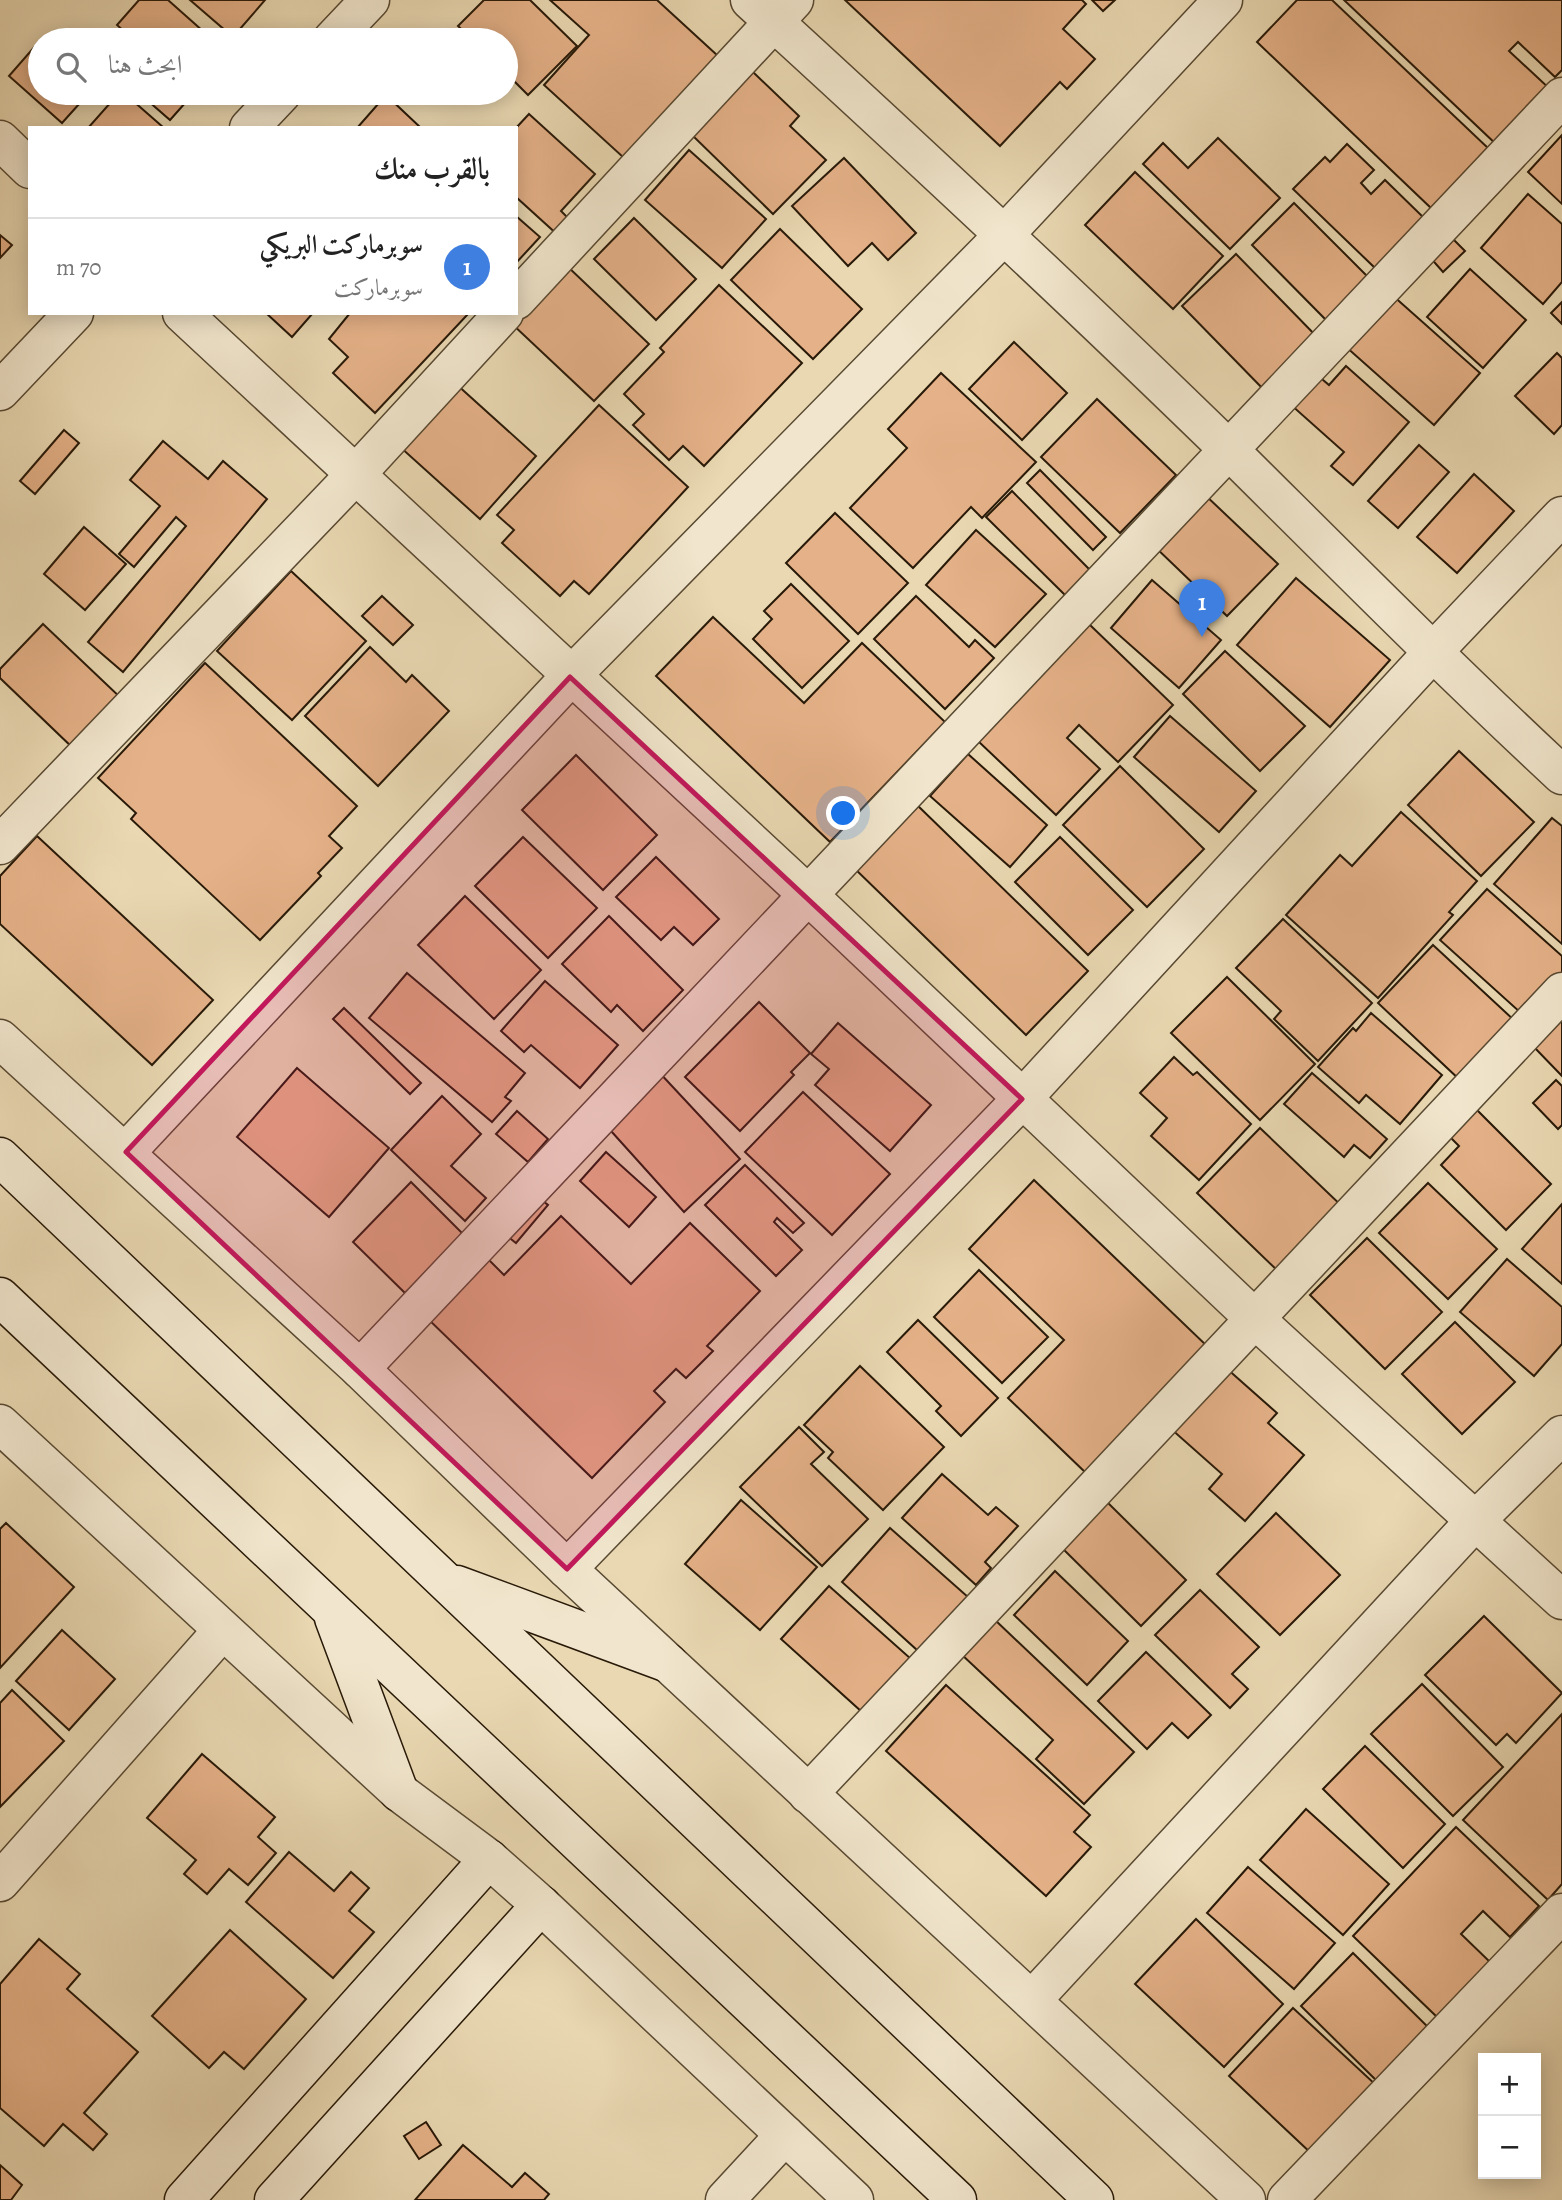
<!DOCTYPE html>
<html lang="ar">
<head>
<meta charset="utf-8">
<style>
  body { margin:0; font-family:Alegreya,Amiri,serif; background:#f6f6f6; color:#222; direction:rtl }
  .controls { position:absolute; right:21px; bottom:21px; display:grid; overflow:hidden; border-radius:0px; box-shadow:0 4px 18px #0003 }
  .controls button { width:63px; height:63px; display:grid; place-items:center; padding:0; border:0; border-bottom:2px solid #e0e0e0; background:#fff; color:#222; font:35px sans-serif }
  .you { position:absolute; left:844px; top:814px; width:24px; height:24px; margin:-18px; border:5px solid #fff; border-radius:50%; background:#1a73e8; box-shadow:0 0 0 10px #1a73e833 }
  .badge { display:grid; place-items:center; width:46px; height:46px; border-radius:50%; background:#0f766e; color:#fff; font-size:23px; font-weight:700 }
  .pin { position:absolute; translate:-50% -58px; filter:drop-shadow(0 2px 4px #0008) }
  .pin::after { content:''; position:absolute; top:37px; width:24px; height:21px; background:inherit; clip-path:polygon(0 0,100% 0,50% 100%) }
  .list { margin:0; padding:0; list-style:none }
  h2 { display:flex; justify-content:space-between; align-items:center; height:91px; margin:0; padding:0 28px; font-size:30px }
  h2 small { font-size:23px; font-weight:400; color:#767676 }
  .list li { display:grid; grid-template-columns:46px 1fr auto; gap:21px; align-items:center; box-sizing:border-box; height:98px; padding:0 28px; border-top:2px solid #e0e0e0 }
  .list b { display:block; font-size:26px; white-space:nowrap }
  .list p { margin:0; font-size:23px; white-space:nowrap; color:#767676 }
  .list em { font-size:23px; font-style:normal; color:#767676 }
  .icon { flex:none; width:38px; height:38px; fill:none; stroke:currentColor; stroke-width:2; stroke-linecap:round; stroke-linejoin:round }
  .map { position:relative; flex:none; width:1562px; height:2200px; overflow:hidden; direction:ltr }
  .search { position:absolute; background:#fff; box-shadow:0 4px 18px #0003; left:28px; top:28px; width:490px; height:77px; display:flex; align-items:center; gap:18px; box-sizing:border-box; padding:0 24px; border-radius:38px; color:#767676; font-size:26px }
  .panel { position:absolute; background:#fff; box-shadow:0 4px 18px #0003; left:28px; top:126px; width:490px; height:189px; border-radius:0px; direction:rtl }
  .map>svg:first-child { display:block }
</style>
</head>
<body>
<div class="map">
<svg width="1562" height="2200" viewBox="0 0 1562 2200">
  <rect width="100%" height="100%" fill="#e9d8b2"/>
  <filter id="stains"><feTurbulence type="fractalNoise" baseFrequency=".00286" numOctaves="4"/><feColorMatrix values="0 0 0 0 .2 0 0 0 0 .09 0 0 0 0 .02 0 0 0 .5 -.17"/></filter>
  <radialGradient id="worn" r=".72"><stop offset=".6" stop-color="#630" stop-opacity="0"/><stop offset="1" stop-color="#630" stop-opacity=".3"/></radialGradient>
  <g fill="#e5b188" stroke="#281908" stroke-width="2">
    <path d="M 139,0 L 168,0 L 213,40 L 134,40 L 117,25 Z"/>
    <path d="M 190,0 L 265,0 L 233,37 Z"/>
    <path d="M 484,0 L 530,0 L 577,46 L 528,95 L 506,73 L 506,40 L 473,40 L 458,26 Z"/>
    <path d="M 550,0 L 657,0 L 730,67 L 624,158 L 544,85 L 589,35 Z"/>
    <path d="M 845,0 L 1082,0 L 1086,4 L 1063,29 L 1095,59 L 1067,89 L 1060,82 L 1000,146 Z"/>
    <path d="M 1092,0 L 1115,0 L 1103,11 Z"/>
    <path d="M 1297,0 L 1332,0 L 1489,149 L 1432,209 L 1257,42 Z"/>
    <path d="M 1344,0 L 1562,0 L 1562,70 L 1555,77 L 1518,42 L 1509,51 L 1551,90 L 1498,146 Z"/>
    <path d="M 80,31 L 90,40 L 72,40 Z"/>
    <path d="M 36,45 L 40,48 L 40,93 L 89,93 L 62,123 L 9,76 Z"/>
    <path d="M 753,72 L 799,116 L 790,126 L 826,160 L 773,214 L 692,135 Z"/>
    <path d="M 119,93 L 124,93 L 164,128 L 88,128 Z"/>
    <path d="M 139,93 L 194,93 L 170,120 Z"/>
    <path d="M 386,95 L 421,128 L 357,128 Z"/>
    <path d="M 529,114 L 595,174 L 561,211 L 572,222 L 559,236 L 516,197 L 516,128 Z"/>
    <path d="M 1562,135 L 1562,204 L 1528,172 Z"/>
    <path d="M 1218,138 L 1280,198 L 1230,249 L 1143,164 L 1163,143 L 1188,168 Z"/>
    <path d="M 1347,144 L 1374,170 L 1361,183 L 1371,194 L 1385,180 L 1424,218 L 1375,268 L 1293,189 L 1325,157 L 1330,162 Z"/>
    <path d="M 689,150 L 766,219 L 722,268 L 645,200 Z"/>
    <path d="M 844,158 L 916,233 L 888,260 L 872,243 L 848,266 L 792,206 Z"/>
    <path d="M 1135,172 L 1223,256 L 1173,309 L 1085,225 Z"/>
    <path d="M 1528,194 L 1562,224 L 1562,282 L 1543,304 L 1481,248 Z"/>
    <path d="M 1294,203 L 1369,278 L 1327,321 L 1252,245 Z"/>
    <path d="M 516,216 L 540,237 L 516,263 Z"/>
    <path d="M 634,218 L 696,279 L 656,320 L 594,259 Z"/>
    <path d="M 780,229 L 862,309 L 813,359 L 731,280 Z"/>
    <path d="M 0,235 L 12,245 L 0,258 Z"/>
    <path d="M 1449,235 L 1465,251 L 1443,272 L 1428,255 Z"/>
    <path d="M 1236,254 L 1322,342 L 1268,394 L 1182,306 Z"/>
    <path d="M 566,265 L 649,344 L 594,401 L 511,323 Z"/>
    <path d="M 1470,269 L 1526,320 L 1483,368 L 1427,317 Z"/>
    <path d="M 719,285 L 802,363 L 704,466 L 683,446 L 669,460 L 633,425 L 644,414 L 624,394 L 664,352 L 660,348 Z"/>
    <path d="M 1391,294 L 1480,373 L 1434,425 L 1345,346 Z"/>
    <path d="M 1562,302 L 1562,324 L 1551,313 Z"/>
    <path d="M 266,313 L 313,313 L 292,337 Z"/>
    <path d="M 350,313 L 469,313 L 375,413 L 333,373 L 348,357 L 329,339 Z"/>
    <path d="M 1014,342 L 1067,393 L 1022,440 L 969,389 Z"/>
    <path d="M 1557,353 L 1562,358 L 1562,425 L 1554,434 L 1515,396 Z"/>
    <path d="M 1346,366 L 1409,422 L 1353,485 L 1331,466 L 1344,452 L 1290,404 L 1316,374 L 1329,385 Z"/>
    <path d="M 941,373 L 1036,462 L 982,518 L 971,507 L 913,568 L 850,508 L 907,448 L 888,429 Z"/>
    <path d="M 455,383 L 536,456 L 480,519 L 399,446 Z"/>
    <path d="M 1097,399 L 1176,475 L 1120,533 L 1041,457 Z"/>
    <path d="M 599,405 L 688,487 L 589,594 L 574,581 L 560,596 L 502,543 L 514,530 L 497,515 Z"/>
    <path d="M 64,430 L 79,443 L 35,494 L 20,481 Z"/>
    <path d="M 163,441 L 208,479 L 223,461 L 267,499 L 123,672 L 88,642 L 186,526 L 176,517 L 134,567 L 119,554 L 160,506 L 130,480 Z"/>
    <path d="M 1419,445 L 1449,472 L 1398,528 L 1368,501 Z"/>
    <path d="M 1040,470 L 1106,537 L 1093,550 L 1027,483 Z"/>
    <path d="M 1474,474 L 1514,511 L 1457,573 L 1417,537 Z"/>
    <path d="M 1012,491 L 1090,570 L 1065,595 L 986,517 Z"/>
    <path d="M 1203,493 L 1278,564 L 1227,616 L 1153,545 Z"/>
    <path d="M 835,513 L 908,583 L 858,634 L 786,563 Z"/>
    <path d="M 84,527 L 126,564 L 85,610 L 44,574 Z"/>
    <path d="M 976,530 L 1046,594 L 995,647 L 926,585 Z"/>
    <path d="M 291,571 L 366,641 L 292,720 L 217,651 Z"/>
    <path d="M 1296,578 L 1390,660 L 1330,727 L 1237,645 Z"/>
    <path d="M 1152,580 L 1221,640 L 1179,688 L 1111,628 Z"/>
    <path d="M 791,584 L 849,641 L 802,688 L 753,639 L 772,619 L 764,611 Z"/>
    <path d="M 382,596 L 413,625 L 393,645 L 362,616 Z"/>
    <path d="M 916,596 L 969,647 L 975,640 L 994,658 L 945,709 L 874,639 Z"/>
    <path d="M 713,617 L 804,703 L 862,643 L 945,722 L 830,842 L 656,676 Z"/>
    <path d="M 43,624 L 123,700 L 75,750 L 0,678 L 0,669 Z"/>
    <path d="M 1089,624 L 1173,705 L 1118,762 L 1079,725 L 1067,738 L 1100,769 L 1056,815 L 978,741 Z"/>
    <path d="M 370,647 L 406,682 L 412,675 L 449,711 L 378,786 L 305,716 Z"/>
    <path d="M 1225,651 L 1305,726 L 1260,771 L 1183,694 Z"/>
    <path d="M 205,663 L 357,806 L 329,836 L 342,848 L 318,873 L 321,876 L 260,940 L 131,819 L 136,813 L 98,778 Z"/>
    <path d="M 1170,716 L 1256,791 L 1219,832 L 1134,757 Z"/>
    <path d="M 1459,751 L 1534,822 L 1481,876 L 1408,805 Z"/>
    <path d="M 968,754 L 1047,825 L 1010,867 L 930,796 Z"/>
    <path d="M 576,755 L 657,835 L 603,890 L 522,810 Z"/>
    <path d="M 1120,766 L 1204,849 L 1147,907 L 1063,825 Z"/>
    <path d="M 915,803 L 1088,971 L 1026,1035 L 853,867 Z"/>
    <path d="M 1401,812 L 1477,881 L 1449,912 L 1453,915 L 1378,998 L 1286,915 L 1340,855 L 1352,866 Z"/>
    <path d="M 1552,818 L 1562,826 L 1562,944 L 1494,884 Z"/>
    <path d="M 37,836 L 213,1000 L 152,1065 L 0,924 L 0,876 Z"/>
    <path d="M 523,837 L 597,908 L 548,958 L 475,886 Z"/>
    <path d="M 1060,837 L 1133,910 L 1088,955 L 1015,882 Z"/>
    <path d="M 656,857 L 719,919 L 693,945 L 674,927 L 661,940 L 616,897 Z"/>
    <path d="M 1487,889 L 1562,956 L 1562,975 L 1522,1014 L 1440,940 Z"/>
    <path d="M 465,896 L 541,970 L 494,1019 L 418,945 Z"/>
    <path d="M 609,916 L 683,990 L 643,1031 L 617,1005 L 611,1012 L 562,964 Z"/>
    <path d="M 1283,919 L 1372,1003 L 1318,1061 L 1274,1019 L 1281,1011 L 1236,968 Z"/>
    <path d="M 1433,945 L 1516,1022 L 1461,1081 L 1378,1003 Z"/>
    <path d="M 407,973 L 525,1073 L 505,1097 L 511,1101 L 492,1122 L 369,1018 Z"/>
    <path d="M 1227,977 L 1315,1064 L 1260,1120 L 1171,1033 Z"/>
    <path d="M 545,981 L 618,1045 L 580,1088 L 531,1045 L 524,1052 L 501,1031 Z"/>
    <path d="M 759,1002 L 810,1053 L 791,1072 L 794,1075 L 740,1131 L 685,1077 Z"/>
    <path d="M 344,1008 L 421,1083 L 410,1094 L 333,1019 Z"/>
    <path d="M 1371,1013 L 1442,1075 L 1400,1124 L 1366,1095 L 1359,1103 L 1318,1067 L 1353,1028 L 1356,1031 Z"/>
    <path d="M 1562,1015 L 1562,1076 L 1532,1045 Z"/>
    <path d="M 838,1023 L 931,1105 L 890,1151 L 815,1085 L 829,1069 L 811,1054 Z"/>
    <path d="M 1174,1057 L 1193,1075 L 1197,1072 L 1251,1124 L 1199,1180 L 1151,1136 L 1167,1118 L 1140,1093 Z"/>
    <path d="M 297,1068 L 389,1148 L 329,1217 L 237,1137 Z"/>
    <path d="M 657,1070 L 740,1159 L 684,1212 L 602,1121 Z"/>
    <path d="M 1312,1073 L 1387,1139 L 1370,1158 L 1354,1145 L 1344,1157 L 1284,1104 Z"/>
    <path d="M 1556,1080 L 1562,1086 L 1562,1125 L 1558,1129 L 1533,1103 Z"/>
    <path d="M 803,1092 L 890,1174 L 832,1235 L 745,1152 Z"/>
    <path d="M 442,1096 L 481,1134 L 451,1166 L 486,1198 L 465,1221 L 391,1150 Z"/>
    <path d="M 1477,1110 L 1551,1184 L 1506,1230 L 1441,1165 L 1459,1146 L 1450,1137 Z"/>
    <path d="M 517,1111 L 548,1139 L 528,1162 L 496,1134 Z"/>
    <path d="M 1260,1128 L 1346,1210 L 1283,1276 L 1197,1193 Z"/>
    <path d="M 606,1152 L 656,1197 L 629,1227 L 580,1181 Z"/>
    <path d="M 745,1165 L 804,1223 L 793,1233 L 777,1218 L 774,1222 L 802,1250 L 776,1276 L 705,1205 Z"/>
    <path d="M 1034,1180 L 1208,1347 L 1087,1474 L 1008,1398 L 1064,1340 L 969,1249 Z"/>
    <path d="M 411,1182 L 463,1234 L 405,1293 L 353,1242 Z"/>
    <path d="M 1428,1183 L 1497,1249 L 1448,1299 L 1379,1233 Z"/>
    <path d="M 534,1194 L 548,1205 L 516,1243 L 502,1232 Z"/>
    <path d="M 1562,1204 L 1562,1284 L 1522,1249 Z"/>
    <path d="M 561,1216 L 631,1284 L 690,1223 L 760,1291 L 707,1346 L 713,1351 L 686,1378 L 676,1369 L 654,1391 L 665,1402 L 592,1478 L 425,1316 L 484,1255 L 504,1275 Z"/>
    <path d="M 1367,1238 L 1442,1312 L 1385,1369 L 1310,1295 Z"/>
    <path d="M 1507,1259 L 1562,1307 L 1562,1344 L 1534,1376 L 1460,1312 Z"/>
    <path d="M 979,1270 L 1048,1337 L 1002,1383 L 934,1317 Z"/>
    <path d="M 918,1320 L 998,1398 L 961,1436 L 936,1411 L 941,1406 L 887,1352 Z"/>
    <path d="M 1455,1322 L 1515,1382 L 1462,1434 L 1402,1374 Z"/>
    <path d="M 860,1366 L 944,1447 L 883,1510 L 828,1458 L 833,1452 L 804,1425 Z"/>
    <path d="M 1225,1367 L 1277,1413 L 1268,1423 L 1304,1455 L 1245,1521 L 1209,1489 L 1222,1474 L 1170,1428 Z"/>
    <path d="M 799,1427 L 824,1452 L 811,1464 L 868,1519 L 822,1566 L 740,1487 Z"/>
    <path d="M 942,1474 L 988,1515 L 996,1507 L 1018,1526 L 985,1562 L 991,1568 L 976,1585 L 902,1518 Z"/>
    <path d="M 1102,1497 L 1186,1580 L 1141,1626 L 1057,1543 Z"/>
    <path d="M 741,1500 L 817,1567 L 760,1630 L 685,1564 Z"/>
    <path d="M 1276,1513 L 1340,1575 L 1280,1635 L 1217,1574 Z"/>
    <path d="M 6,1523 L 74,1587 L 0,1668 L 0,1529 Z"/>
    <path d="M 890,1528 L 977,1605 L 928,1660 L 842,1582 Z"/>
    <path d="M 1055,1571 L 1128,1641 L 1087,1685 L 1014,1615 Z"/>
    <path d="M 829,1586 L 920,1667 L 872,1721 L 781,1639 Z"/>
    <path d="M 1200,1590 L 1259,1647 L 1232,1674 L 1248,1689 L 1230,1708 L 1155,1635 Z"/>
    <path d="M 1484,1616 L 1562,1693 L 1516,1743 L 1507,1734 L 1496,1745 L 1425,1675 Z"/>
    <path d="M 994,1619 L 1134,1752 L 1084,1804 L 1036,1759 L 1053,1740 L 961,1654 Z"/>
    <path d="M 62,1630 L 115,1679 L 69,1730 L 16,1681 Z"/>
    <path d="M 1146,1652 L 1211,1715 L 1188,1738 L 1172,1723 L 1147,1749 L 1098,1701 Z"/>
    <path d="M 1422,1684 L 1503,1767 L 1453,1816 L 1371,1734 Z"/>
    <path d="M 946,1685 L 1090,1815 L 1074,1832 L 1091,1847 L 1046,1896 L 886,1751 Z"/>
    <path d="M 12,1690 L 64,1741 L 0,1807 L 0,1703 Z"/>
    <path d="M 1562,1714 L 1562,1884 L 1548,1900 L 1463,1820 Z"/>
    <path d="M 1365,1746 L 1445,1824 L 1403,1868 L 1323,1789 Z"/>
    <path d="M 202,1754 L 275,1817 L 258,1837 L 276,1853 L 248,1885 L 229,1869 L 207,1894 L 184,1874 L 196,1860 L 147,1818 Z"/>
    <path d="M 1306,1809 L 1389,1884 L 1343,1935 L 1260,1860 Z"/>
    <path d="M 1456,1827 L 1539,1906 L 1510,1937 L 1483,1911 L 1461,1934 L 1490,1962 L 1437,2017 L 1353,1936 Z"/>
    <path d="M 289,1852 L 334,1891 L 351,1872 L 369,1888 L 349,1911 L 374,1932 L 333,1978 L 246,1902 Z"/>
    <path d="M 1248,1867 L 1335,1943 L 1294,1989 L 1207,1913 Z"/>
    <path d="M 1196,1919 L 1283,2004 L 1224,2067 L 1135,1984 Z"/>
    <path d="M 230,1930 L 306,1999 L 244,2069 L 224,2052 L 209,2068 L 152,2016 Z"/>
    <path d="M 39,1939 L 80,1974 L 67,1989 L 138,2052 L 84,2113 L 107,2134 L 93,2150 L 63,2124 L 44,2146 L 0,2108 L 0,1984 Z"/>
    <path d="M 1353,1953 L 1438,2037 L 1386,2090 L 1301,2006 Z"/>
    <path d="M 1293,2008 L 1377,2086 L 1313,2155 L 1229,2076 Z"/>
    <path d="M 426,2122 L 441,2145 L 419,2159 L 404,2136 Z"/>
    <path d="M 463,2145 L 512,2187 L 525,2173 L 549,2194 L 544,2200 L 415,2200 Z"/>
    <path d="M 0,2165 L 22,2185 L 11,2200 L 0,2200 Z"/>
  </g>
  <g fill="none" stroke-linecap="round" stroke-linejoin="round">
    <g stroke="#584932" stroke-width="41">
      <g id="street">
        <path d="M 750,0 C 911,147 1071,296 1227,448 C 1338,558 1448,669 1562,775"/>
        <path d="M 332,40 L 370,0"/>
        <path d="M 249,128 L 282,93"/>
        <path d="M 0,140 L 30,169"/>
        <path d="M 516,300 L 794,0"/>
        <path d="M 182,313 L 807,894 L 1255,1319 L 1562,1600"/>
        <path d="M 0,391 L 74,313"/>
        <path d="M 0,845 L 356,474 L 504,313"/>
        <path d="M 0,1039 L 360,1369 L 567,1569 L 1246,2200"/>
        <path d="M 126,1152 L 570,677 L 1004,235 L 1223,0"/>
        <path d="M 360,1369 L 1562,97"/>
        <path d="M 0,1424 L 399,1792 L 489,1859 L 541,1905 L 854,2200"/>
        <path d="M 567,1569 L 1022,1099 L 1432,653 L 1562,516"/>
        <path d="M 808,1794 L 1562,992"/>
        <path d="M 0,1882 L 222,1631"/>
        <path d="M 1032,2000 L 1474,1522 L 1562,1435"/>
        <path d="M 725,2200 L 785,2135"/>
        <path d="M 1287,2200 L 1562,1913"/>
      </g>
    </g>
    <g stroke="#281908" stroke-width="41">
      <g id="secondary">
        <path d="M 0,1157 L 1094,2200"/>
        <path d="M 0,1297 L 957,2200"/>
        <path d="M 457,1585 L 668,1663"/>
        <path d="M 334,1618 L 399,1792"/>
        <path d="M 184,2200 L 489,1859"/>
        <path d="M 274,2200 L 541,1905"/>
      </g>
    </g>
    <use href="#street" stroke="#f1e6cd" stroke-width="38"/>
    <use href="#secondary" stroke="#f1e6cd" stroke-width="38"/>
  </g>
  <path fill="#c2185b" fill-opacity="0.2" stroke="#c2185b" stroke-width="5" stroke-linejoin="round" d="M 570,677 L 1022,1099 L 567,1569 L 126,1152 Z"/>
  <rect width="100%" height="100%" filter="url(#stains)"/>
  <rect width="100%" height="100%" fill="url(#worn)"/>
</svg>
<div class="controls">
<button>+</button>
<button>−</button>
</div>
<div class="you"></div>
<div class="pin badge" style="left:1202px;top:637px;background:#3f7fe0">1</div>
<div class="search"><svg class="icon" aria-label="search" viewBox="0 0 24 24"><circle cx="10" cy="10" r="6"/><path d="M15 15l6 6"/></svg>ابحث هنا</div>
<section class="panel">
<h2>بالقرب منك<small></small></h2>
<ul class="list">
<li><span class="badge" style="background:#3f7fe0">1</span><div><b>سوبرماركت البريكي</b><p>سوبرماركت</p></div><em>70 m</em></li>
</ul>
</section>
</div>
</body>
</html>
